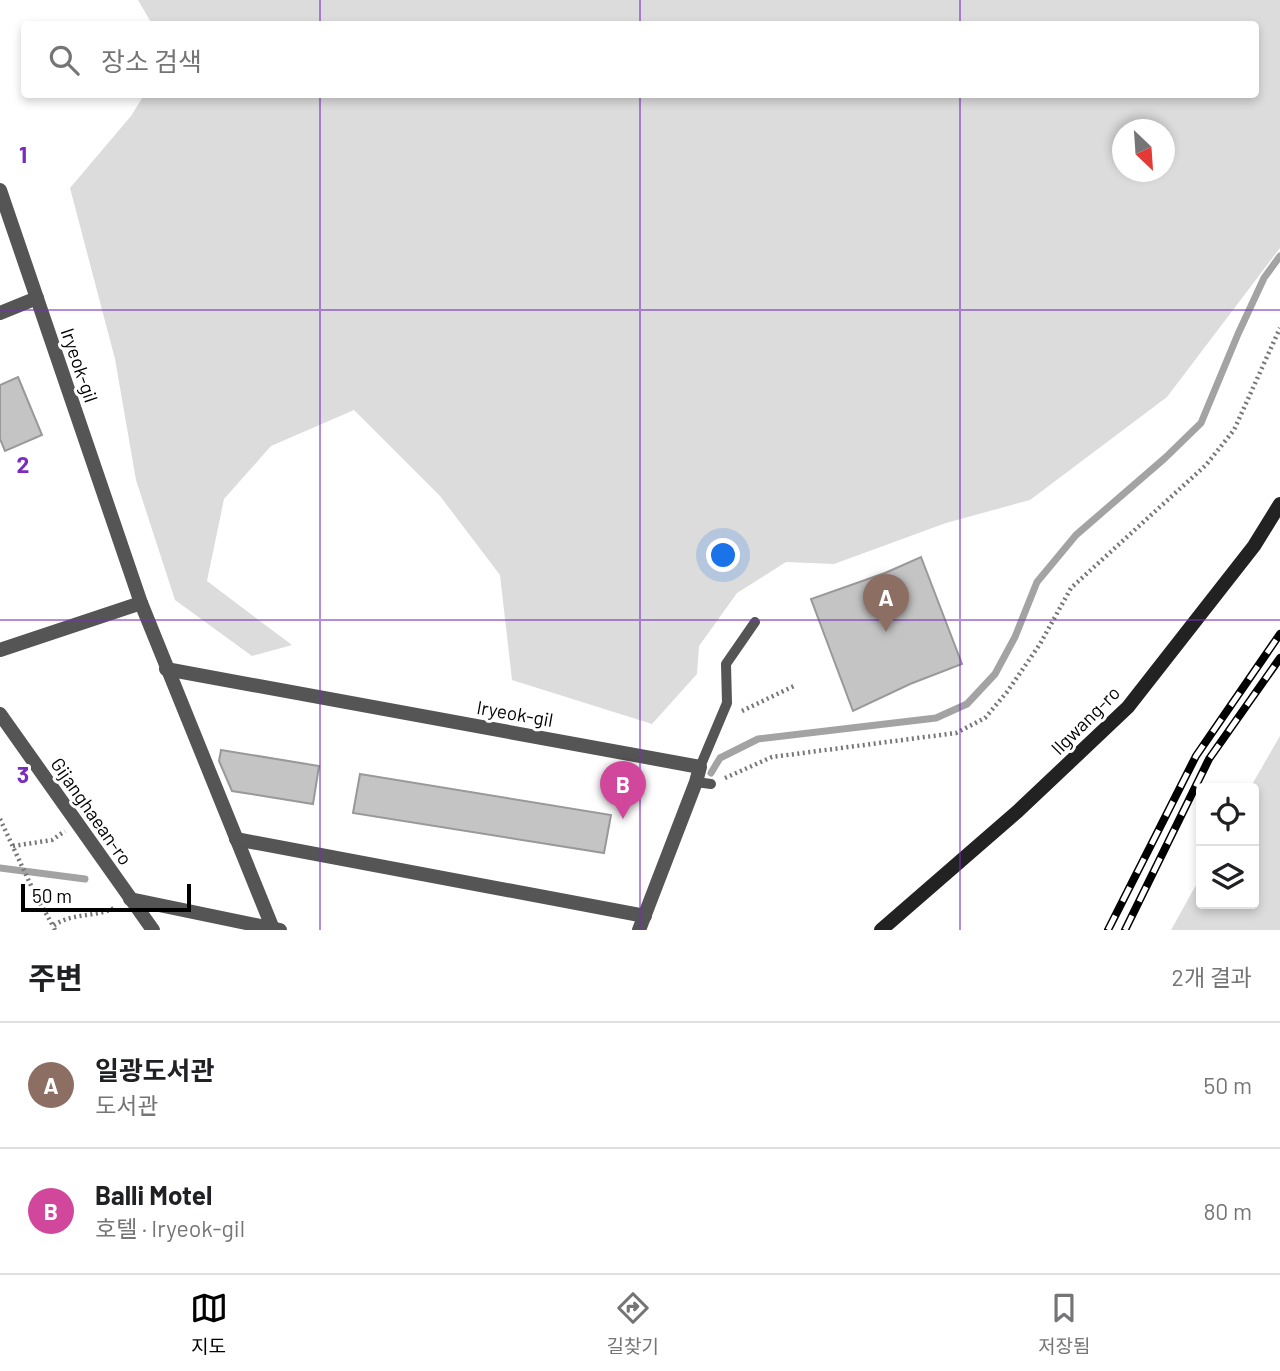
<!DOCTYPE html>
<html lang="ko">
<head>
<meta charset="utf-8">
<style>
  body { margin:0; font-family:Barlow,"Noto Sans KR",sans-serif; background:#f2f2f2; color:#202124 }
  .controls { position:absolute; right:21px; bottom:21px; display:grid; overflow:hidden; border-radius:7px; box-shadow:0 4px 10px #0003 }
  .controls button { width:63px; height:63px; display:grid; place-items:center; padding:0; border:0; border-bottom:2px solid #e0e0e0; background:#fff; color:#202124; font:35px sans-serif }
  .compass { position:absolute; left:1112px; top:119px; width:63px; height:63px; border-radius:50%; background:#fff; box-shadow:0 4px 10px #0003; rotate:155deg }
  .scale { position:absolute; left:21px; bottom:18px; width:170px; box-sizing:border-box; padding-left:7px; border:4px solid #000; border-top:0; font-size:19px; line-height:24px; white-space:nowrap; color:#000; -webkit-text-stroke:5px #fff; paint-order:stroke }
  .you { position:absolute; left:724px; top:556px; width:24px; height:24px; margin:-18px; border:5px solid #fff; border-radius:50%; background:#1a73e8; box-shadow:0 0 0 10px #1a73e833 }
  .badge { display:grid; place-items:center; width:46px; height:46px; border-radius:50%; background:#000; color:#fff; font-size:23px; font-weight:700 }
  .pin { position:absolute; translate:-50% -58px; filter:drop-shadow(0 2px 4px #0008) }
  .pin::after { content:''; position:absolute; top:37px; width:24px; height:21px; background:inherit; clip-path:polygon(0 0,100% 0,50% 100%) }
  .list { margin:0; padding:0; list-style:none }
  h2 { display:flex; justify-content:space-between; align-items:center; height:91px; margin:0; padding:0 28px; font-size:30px }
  h2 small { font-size:23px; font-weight:400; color:#757577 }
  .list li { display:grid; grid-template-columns:46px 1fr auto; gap:21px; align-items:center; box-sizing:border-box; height:126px; padding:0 28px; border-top:2px solid #e0e0e0 }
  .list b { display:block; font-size:26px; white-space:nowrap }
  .list p { margin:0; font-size:23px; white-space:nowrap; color:#757577 }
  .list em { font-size:23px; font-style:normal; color:#757577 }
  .icon { flex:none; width:38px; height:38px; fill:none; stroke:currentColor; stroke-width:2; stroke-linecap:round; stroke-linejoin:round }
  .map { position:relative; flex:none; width:1280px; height:930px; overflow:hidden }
  .search { position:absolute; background:#fff; box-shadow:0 4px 10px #0003; left:21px; right:21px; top:21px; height:77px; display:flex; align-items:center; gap:18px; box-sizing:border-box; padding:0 24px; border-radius:7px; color:#757577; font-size:26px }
  .sheet { height:343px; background:#fff }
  nav { display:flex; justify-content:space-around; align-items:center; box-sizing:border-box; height:98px; border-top:2px solid #e0e0e0; background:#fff; font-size:19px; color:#757577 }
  nav a { display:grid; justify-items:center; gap:4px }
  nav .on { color:#000 }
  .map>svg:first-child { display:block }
</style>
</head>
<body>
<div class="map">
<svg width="1280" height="930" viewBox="0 0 1280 930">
  <rect width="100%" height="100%" fill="#fff"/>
  <g fill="#dcdcdc" fill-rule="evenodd">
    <path d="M 138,0 L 1280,0 L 1280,248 L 1167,397 L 1030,500 L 946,523 L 834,564 L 786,562 L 737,593 L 699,646 L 697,674 L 652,724 L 512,680 L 500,575 L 440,496 L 354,410 L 271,446 L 224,499 L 207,581 L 292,645 L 252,656 L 175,600 L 136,480 L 115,359 L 70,188 L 131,116 L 144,95 L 1256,94 L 1256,24 L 152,24 ZM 1122,130 L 1164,130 L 1164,172 L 1122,172 Z"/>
    <path d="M 1280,736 L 1280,930 L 1171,930 L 1201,876 L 1201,904 L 1254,904 L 1254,788 L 1250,788 Z"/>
  </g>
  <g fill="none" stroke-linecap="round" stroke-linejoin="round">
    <g stroke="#a3a3a3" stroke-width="7">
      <path d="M 711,773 L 720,758 L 758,739 L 936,718 L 967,704 L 995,674 L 1015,637 L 1037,582 L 1076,535 L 1165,458 L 1201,423 L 1238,334 L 1264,278 L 1280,256"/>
      <path d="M 0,868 L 85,879"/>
    </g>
  </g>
  <g fill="#c4c4c4" stroke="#999" stroke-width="2">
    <path d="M 18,377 L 42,435 L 5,451 L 0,439 L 0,385 Z"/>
    <path d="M 921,557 L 962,664 L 910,684 L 853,711 L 811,599 L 885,573 Z"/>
    <path d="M 221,750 L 319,766 L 313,804 L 232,791 L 219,761 Z"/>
    <path d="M 360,774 L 611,815 L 604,853 L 353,813 Z"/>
  </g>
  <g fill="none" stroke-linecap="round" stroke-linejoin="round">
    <g stroke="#777" stroke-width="4.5" stroke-dasharray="2 3.5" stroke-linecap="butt">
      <path d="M 742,711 L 794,686"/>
      <path d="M 725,778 L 772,757 L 956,733 L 985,718 L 1007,692 L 1040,644 L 1071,588 L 1206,465 L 1234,430 L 1280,328"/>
      <path d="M 0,819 L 34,892 L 53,926"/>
      <path d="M 13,846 L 52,840 L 65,831"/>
      <path d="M 55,930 L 53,926 C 72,912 96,918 116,907"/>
    </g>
    <g stroke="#555" stroke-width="10">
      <path d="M 700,767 L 727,703 L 726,664 L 755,622"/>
      <path d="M 696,782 L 711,784"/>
    </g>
    <g stroke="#555" stroke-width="14">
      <path d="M 0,190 L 141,603 L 273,929"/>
      <path d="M 0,313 L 37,298"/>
      <path d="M 0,650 L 141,603"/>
      <path d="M 166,669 L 700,767 L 696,782 L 639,930"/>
      <path d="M 0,714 L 153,930"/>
      <path d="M 236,839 L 645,916"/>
      <path d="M 130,899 L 280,930"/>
    </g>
    <path stroke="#222" stroke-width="14" d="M 881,930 L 1018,811 L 1128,707 L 1254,546 L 1280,504"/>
    <g stroke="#000" stroke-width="8">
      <g id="rail">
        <path d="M 1108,930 L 1196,756 L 1280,634"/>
        <path d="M 1125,930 L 1209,759 L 1280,658"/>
      </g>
    </g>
    <use href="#rail" stroke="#fff" stroke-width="5" stroke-dasharray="16" stroke-linecap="butt"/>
  </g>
  <path fill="none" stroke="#7b2cbf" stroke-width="2" stroke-opacity="0.55" d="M 320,0 L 320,24M 640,0 L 640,24M 960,0 L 960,24M 320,94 L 320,930M 640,94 L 640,930M 960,94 L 960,930M 0,310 L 1280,310M 0,620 L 1280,620"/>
  <g text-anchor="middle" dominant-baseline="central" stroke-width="6" stroke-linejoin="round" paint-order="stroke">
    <g font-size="19" fill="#000" stroke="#fff">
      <text transform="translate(80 365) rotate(71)">Iryeok-gil</text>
      <text transform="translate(515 713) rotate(10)">Iryeok-gil</text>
      <text transform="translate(1085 720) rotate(-45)">Ilgwang-ro</text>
      <text transform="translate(92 811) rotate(55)">Gijanghaean-ro</text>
    </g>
  </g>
  <g font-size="23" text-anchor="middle" font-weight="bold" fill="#7b2cbf" stroke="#fff" stroke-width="6" stroke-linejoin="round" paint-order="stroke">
    <text x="23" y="163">1</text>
    <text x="23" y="473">2</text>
    <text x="23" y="783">3</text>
  </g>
</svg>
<div class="controls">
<button><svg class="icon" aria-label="locate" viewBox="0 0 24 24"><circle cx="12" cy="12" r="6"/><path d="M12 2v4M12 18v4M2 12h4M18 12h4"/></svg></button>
<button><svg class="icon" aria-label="layers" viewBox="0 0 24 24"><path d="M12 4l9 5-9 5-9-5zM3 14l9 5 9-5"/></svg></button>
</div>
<svg class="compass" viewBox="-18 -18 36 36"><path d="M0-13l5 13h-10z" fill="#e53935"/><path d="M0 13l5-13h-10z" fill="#757577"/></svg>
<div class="scale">50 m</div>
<div class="you"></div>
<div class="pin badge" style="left:886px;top:632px;background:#8d6e63">A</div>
<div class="pin badge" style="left:623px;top:819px;background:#d1479c">B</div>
<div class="search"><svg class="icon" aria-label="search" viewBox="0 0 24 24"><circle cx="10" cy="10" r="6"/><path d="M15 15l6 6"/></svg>장소 검색</div>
</div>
<section class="sheet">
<h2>주변<small>2개 결과</small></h2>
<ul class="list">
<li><span class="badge" style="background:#8d6e63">A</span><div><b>일광도서관</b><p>도서관</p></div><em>50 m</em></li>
<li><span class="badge" style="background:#d1479c">B</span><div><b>Balli Motel</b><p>호텔 · Iryeok-gil</p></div><em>80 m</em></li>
</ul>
</section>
<nav>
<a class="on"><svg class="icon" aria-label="map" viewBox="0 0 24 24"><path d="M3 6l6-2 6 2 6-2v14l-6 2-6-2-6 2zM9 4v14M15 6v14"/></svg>지도</a>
<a><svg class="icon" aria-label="directions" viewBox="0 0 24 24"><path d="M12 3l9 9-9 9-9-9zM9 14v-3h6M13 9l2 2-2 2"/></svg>길찾기</a>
<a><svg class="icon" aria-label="saved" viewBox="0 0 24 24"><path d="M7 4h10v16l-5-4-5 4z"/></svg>저장됨</a>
</nav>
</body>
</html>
